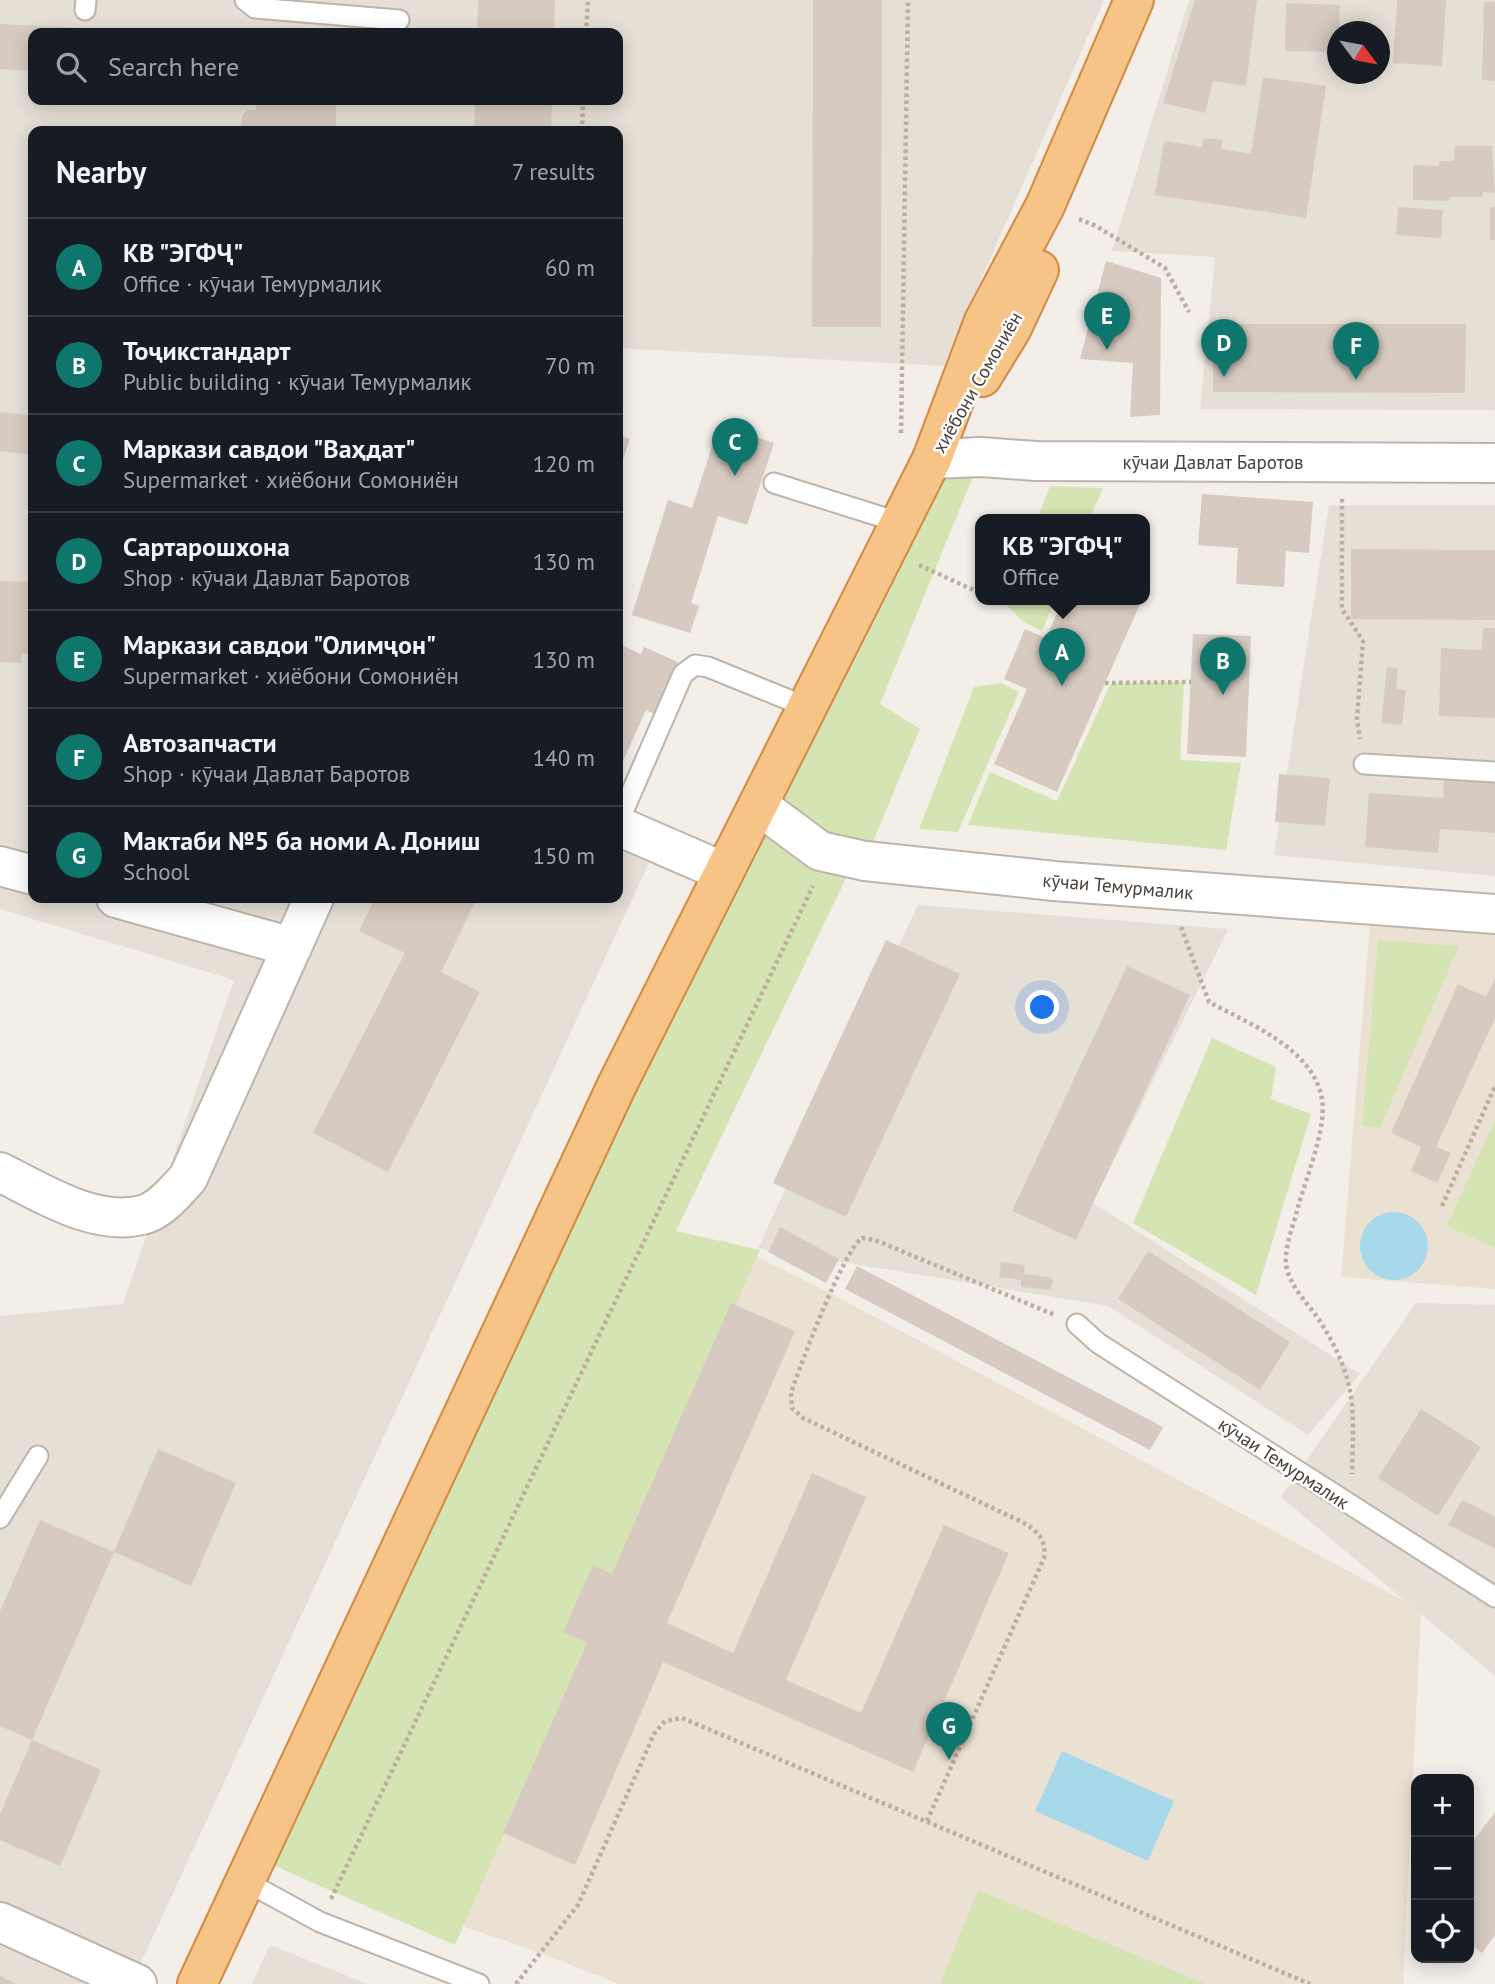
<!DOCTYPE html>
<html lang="en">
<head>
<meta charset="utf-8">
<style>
  body { margin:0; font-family:"PT Sans",sans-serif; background:#242831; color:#f1f3f6 }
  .controls { position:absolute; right:21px; bottom:21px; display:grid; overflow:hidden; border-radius:14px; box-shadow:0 4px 18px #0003 }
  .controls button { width:63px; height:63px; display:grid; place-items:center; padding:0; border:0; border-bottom:2px solid #363941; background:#171b24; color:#f1f3f6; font:35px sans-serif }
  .compass { position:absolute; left:1327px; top:21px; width:63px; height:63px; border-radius:50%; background:#171b24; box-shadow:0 4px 18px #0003; rotate:122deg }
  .you { position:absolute; left:1043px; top:1008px; width:24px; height:24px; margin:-18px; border:5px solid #fff; border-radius:50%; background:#1a73e8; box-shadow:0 0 0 10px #1a73e833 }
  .badge { display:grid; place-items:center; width:46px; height:46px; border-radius:50%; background:#0f766e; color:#fff; font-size:23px; font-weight:700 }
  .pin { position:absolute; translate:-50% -58px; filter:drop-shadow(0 2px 4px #0008) }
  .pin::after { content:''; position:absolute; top:37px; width:24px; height:21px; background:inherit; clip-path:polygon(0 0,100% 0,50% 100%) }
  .popup { position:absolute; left:975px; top:514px; width:175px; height:91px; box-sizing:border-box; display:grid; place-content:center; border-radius:14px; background:#171b24; filter:drop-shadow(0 2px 5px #0005); font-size:23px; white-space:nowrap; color:#9ea1a6 }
  .popup b { font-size:26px; color:#f1f3f6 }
  .popup::after { content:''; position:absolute; left:50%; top:100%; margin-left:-14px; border:14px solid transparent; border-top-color:#171b24 }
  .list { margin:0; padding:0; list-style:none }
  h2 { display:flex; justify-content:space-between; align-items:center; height:91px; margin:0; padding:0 28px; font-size:30px }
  h2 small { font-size:23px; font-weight:400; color:#9ea1a6 }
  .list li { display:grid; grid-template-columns:46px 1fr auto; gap:21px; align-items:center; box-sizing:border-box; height:98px; padding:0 28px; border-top:2px solid #363941 }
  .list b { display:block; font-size:26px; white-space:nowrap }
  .list p { margin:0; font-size:23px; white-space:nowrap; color:#9ea1a6 }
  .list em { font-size:23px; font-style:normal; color:#9ea1a6 }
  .icon { flex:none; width:38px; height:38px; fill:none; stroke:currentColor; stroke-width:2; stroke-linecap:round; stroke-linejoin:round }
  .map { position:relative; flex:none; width:1495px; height:1984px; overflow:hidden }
  .search { position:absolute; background:#171b24; box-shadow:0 4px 18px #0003; left:28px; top:28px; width:595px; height:77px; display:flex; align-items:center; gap:18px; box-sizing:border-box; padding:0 24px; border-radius:14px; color:#9ea1a6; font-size:26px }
  .panel { position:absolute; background:#171b24; box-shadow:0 4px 18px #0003; left:28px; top:126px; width:595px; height:777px; border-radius:14px }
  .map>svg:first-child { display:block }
</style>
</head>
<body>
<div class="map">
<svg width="1495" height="1984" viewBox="0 0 1495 1984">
  <rect width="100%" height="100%" fill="#f3eee8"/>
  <g fill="#e6dfd6" fill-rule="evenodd">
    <path d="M 0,0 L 1104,0 L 943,366 L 618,348 L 618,131 L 33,131 L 33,898 L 618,898 L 618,842 L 653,854 L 131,1984 L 0,1984 L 0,1316 L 123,1304 L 234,980 L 0,909 ZM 33,33 L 618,33 L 618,100 L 33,100 Z"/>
    <path d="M 1189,0 L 1495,0 L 1495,410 L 1200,409 L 1215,257 L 1112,251 ZM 1338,32 L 1380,32 L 1380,74 L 1338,74 Z"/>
    <path d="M 1329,505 L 1495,505 L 1495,876 L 1274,855 Z"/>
    <path d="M 918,905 L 1228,929 L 1093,1203 L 1360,1374 L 1308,1435 L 1108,1306 L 758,1248 Z"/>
    <path d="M 1416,1303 L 1495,1305 L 1495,1676 L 1281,1497 Z"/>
    <path d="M 270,1945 L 368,1984 L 252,1984 Z"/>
  </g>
  <g fill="#ebe1d3">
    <path d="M 1370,926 L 1495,933 L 1495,1289 L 1341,1277 Z"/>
    <path d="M 721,1239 L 832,1294 L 1421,1610 L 1403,1984 L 619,1984 L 541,1953 L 415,1910 Z"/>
  </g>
  <g fill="#d5e4b3">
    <path d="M 981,457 L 880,704 L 920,729 L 865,861 L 758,805 L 932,459 Z"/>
    <path d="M 1050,486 L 1103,488 L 1089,520 L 1037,520 Z"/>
    <path d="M 1006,600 L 1055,600 L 1042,631 L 1024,622 L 1004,603 Z"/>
    <path d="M 1184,682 L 1180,760 L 1241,763 L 1226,850 L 968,825 L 990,772 L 1057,801 L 1111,683 Z"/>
    <path d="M 1001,683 L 1019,692 L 958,832 L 919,829 L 974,687 Z"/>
    <path d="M 760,822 L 849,872 L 676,1231 L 760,1250 L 455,1945 L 261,1860 Z"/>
    <path d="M 1378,940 L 1459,946 L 1380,1128 L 1362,1126 Z"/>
    <path d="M 1212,1038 L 1276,1067 L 1271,1099 L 1311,1114 L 1256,1295 L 1133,1223 Z"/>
    <path d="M 1495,1120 L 1495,1248 L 1447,1226 Z"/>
    <path d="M 978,1890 L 1206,1984 L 940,1984 Z"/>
  </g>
  <g fill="#a8d9eb">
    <circle cx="1394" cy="1246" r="34"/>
    <path d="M 1062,1751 L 1174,1801 L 1148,1861 L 1035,1811 Z"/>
  </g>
  <g fill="#d7cbc1">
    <path d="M 478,0 L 555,0 L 554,33 L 477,33 Z"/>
    <path d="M 813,0 L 882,0 L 881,327 L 812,327 Z"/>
    <path d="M 1195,0 L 1257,0 L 1246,86 L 1213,81 L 1205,113 L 1163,103 Z"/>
    <path d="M 1397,0 L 1446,0 L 1442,66 L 1393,63 Z"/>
    <path d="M 1484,2 L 1495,2 L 1495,81 L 1482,80 Z"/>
    <path d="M 1286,3 L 1340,5 L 1338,52 L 1285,51 Z"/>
    <path d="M 0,24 L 130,30 L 130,33 L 33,33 L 33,71 L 0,69 Z"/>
    <path d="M 1263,77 L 1326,86 L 1306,218 L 1155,195 L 1164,141 L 1202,147 L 1203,138 L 1223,140 L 1221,149 L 1251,154 Z"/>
    <path d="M 256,100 L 336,100 L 336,131 L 240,131 L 242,116 L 247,110 L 256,110 Z"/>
    <path d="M 475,100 L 552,100 L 551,131 L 474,131 Z"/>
    <path d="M 1455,146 L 1492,146 L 1495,193 L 1483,192 L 1482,197 L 1449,197 L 1449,201 L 1413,200 L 1413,165 L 1439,166 L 1439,161 L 1454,161 Z"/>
    <path d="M 1398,207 L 1443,210 L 1441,238 L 1396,235 Z"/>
    <rect x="1490" y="207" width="5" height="33"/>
    <path d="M 1106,261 L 1161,278 L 1160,415 L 1130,417 L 1133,363 L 1080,359 Z"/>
    <path d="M 1213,324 L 1466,324 L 1465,393 L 1213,392 Z"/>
    <path d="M 0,412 L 33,416 L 33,455 L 0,451 Z"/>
    <path d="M 719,425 L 774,443 L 747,525 L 718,516 L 691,603 L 699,606 L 690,633 L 632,615 L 668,500 L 692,508 Z"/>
    <path d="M 618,435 L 630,439 L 618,474 Z"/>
    <path d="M 1202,494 L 1313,502 L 1309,553 L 1286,551 L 1284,587 L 1236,584 L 1238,548 L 1198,545 Z"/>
    <path d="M 1351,549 L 1495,550 L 1495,620 L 1351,619 Z"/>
    <path d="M 0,581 L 33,582 L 33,654 L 22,654 L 21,663 L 0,662 Z"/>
    <path d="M 1063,600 L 1132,600 L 1140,604 L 1057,792 L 994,764 L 1027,689 L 1004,679 L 1025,629 L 1046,638 Z"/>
    <path d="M 1483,628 L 1495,628 L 1495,718 L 1439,716 L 1441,648 L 1482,650 Z"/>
    <path d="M 1193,634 L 1251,636 L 1246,757 L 1187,754 Z"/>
    <path d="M 618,644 L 641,654 L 644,647 L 678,662 L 654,714 L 646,710 L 618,772 Z"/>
    <path d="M 1387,667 L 1398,668 L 1396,689 L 1406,690 L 1402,725 L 1381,723 Z"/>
    <path d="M 1279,774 L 1330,778 L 1325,826 L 1275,822 Z"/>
    <path d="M 1444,779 L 1495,782 L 1495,833 L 1440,829 L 1438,853 L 1365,847 L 1369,793 L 1443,798 Z"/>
    <path d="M 375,898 L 477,898 L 441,972 L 480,992 L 388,1172 L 313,1133 L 405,953 L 359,931 Z"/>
    <path d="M 886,940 L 960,974 L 846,1217 L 773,1183 Z"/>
    <path d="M 1127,966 L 1190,995 L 1076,1240 L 1012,1211 Z"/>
    <path d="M 1495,978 L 1495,1018 L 1436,1147 L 1451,1153 L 1437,1183 L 1411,1171 L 1421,1147 L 1391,1133 L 1458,984 L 1486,997 Z"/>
    <path d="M 780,1227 L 839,1259 L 826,1283 L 768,1252 Z"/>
    <path d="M 1148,1251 L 1290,1342 L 1260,1390 L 1118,1299 Z"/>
    <path d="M 1001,1262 L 1025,1265 L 1024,1274 L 1053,1278 L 1051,1290 L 1021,1287 L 1021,1280 L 999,1277 Z"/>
    <path d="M 857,1266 L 1163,1427 L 1150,1450 L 845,1289 Z"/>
    <path d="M 731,1303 L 795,1331 L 667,1623 L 733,1653 L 812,1473 L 866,1497 L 786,1680 L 861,1713 L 944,1525 L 1009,1553 L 913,1772 L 663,1662 L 575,1865 L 503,1833 L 587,1643 L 563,1632 L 593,1565 L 612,1574 Z"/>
    <path d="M 1421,1409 L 1481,1447 L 1438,1516 L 1378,1478 Z"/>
    <path d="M 158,1449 L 236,1483 L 191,1586 L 114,1552 Z"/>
    <path d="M 1462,1500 L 1495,1517 L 1495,1549 L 1448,1525 Z"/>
    <path d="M 40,1520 L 114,1552 L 32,1740 L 101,1770 L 60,1866 L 0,1840 L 0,1814 L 32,1740 L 0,1726 L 0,1611 Z"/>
    <path d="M 1495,1812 L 1495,1935 L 1482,1953 L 1469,1943 L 1469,1847 Z"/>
    <path d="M 0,1976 L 17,1984 L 0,1984 Z"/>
  </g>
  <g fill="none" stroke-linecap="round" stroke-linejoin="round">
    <g stroke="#beb4ab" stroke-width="23">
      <g id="service">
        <path d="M 245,0 L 255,8 L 399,20"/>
        <path d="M 85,10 L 86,0"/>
        <path d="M 774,483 L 901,523"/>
        <path d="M 1364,764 L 1495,772"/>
        <path d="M 618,823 L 683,674 L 695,665 L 708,667 L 809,708"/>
        <path d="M 1077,1324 L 1098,1343 L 1495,1597"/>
        <path d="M 0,1518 L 38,1456"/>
        <path d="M 245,1881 L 320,1922 L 479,1984"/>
      </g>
    </g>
    <g stroke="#beb4ab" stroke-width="42">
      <g id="minor">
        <path d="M 758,805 L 820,851 L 865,861 L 1054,881 L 1495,914"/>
        <path d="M 618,826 L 724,872"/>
        <path d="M 0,866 L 33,875"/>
        <path d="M 116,898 L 292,947"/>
        <path d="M 0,1172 C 41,1192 94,1227 142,1215 C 160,1211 176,1191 188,1178 L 314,898"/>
        <path d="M 0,1922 L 137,1984"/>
      </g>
    </g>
    <g stroke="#beb4ab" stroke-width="42">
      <path id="tertiary" d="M 932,459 L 981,457 L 1036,461 L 1495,463"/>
    </g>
    <g stroke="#d38942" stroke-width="42">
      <g id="trunk">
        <path d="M 982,377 L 1012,328 L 1039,270"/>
        <path d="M 197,1984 L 617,1085 L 932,459 L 984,321 L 1045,206 L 1134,0"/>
      </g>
    </g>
    <g stroke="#beae9d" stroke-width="4.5" stroke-dasharray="3.5 3.5" stroke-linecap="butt">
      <path d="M 586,33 L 588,0"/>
      <path d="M 582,131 L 583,100"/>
      <path d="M 1079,219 L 1096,226 L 1165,268 L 1189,312"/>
      <path d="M 901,433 L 908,0"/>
      <path d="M 1342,499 L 1342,609 L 1363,641 L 1357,719 L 1360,739"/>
      <path d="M 919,565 L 980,593"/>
      <path d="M 1105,683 L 1191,682"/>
      <path d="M 1181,927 L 1209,1002 C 1249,1024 1313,1048 1322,1099 C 1327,1128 1306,1178 1298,1207 C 1294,1225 1282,1251 1287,1269 C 1292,1290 1310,1305 1321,1323 C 1357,1380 1354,1409 1352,1474"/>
      <path d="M 1442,1206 L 1495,1086"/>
      <path d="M 927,1821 L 1044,1558 C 1047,1539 1036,1529 1020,1521 L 803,1418 L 792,1408 L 791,1393 C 800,1366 843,1251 862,1238 L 875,1240 L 1055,1315"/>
      <path d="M 331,1899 L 813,886"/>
      <path d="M 516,1984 L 578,1905 L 654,1734 L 665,1721 L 682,1718 L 1310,1984"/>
    </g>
    <use href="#service" stroke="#fff" stroke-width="19"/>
    <use href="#minor" stroke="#fff" stroke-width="38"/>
    <use href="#tertiary" stroke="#fff" stroke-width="38"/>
    <use href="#trunk" stroke="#f6c487" stroke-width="38"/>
  </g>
  <g text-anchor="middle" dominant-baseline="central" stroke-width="5" stroke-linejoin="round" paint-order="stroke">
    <g font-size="19" fill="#463e37" stroke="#fff">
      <text transform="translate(977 382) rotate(-60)">хиёбони Сомониён</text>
      <text x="1213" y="462">кӯчаи Давлат Баротов</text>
      <text transform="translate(1118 886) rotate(5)">кӯчаи Темурмалик</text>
      <text transform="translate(1284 1463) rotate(33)">кӯчаи Темурмалик</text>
    </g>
  </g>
</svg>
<div class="controls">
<button>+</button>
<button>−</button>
<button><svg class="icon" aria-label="locate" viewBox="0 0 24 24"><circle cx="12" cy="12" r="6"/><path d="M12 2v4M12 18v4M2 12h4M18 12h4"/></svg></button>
</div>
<svg class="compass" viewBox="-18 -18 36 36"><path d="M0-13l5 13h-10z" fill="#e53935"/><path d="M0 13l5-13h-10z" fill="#9ea1a6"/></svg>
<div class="you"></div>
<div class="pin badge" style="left:1062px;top:686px">A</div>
<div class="popup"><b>КВ &quot;ЭГФҶ&quot;</b>Office</div>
<div class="pin badge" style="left:1223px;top:695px">B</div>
<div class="pin badge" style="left:735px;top:476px">C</div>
<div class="pin badge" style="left:1224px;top:377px">D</div>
<div class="pin badge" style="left:1107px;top:350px">E</div>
<div class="pin badge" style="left:1356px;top:380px">F</div>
<div class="pin badge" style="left:949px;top:1760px">G</div>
<div class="search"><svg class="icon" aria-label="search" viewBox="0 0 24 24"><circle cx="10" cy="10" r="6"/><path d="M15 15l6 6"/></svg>Search here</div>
<section class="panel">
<h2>Nearby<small>7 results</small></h2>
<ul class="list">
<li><span class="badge">A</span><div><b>КВ &quot;ЭГФҶ&quot;</b><p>Office · кӯчаи Темурмалик</p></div><em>60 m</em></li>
<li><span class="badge">B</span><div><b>Тоҷикстандарт</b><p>Public building · кӯчаи Темурмалик</p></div><em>70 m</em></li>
<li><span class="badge">C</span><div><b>Маркази савдои &quot;Ваҳдат&quot;</b><p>Supermarket · хиёбони Сомониён</p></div><em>120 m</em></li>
<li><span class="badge">D</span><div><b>Сартарошхона</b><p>Shop · кӯчаи Давлат Баротов</p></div><em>130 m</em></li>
<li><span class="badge">E</span><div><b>Маркази савдои &quot;Олимҷон&quot;</b><p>Supermarket · хиёбони Сомониён</p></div><em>130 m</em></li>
<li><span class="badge">F</span><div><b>Автозапчасти</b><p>Shop · кӯчаи Давлат Баротов</p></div><em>140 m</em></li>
<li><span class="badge">G</span><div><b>Мактаби №5 ба номи А. Дониш</b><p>School</p></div><em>150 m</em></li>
</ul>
</section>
</div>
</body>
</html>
